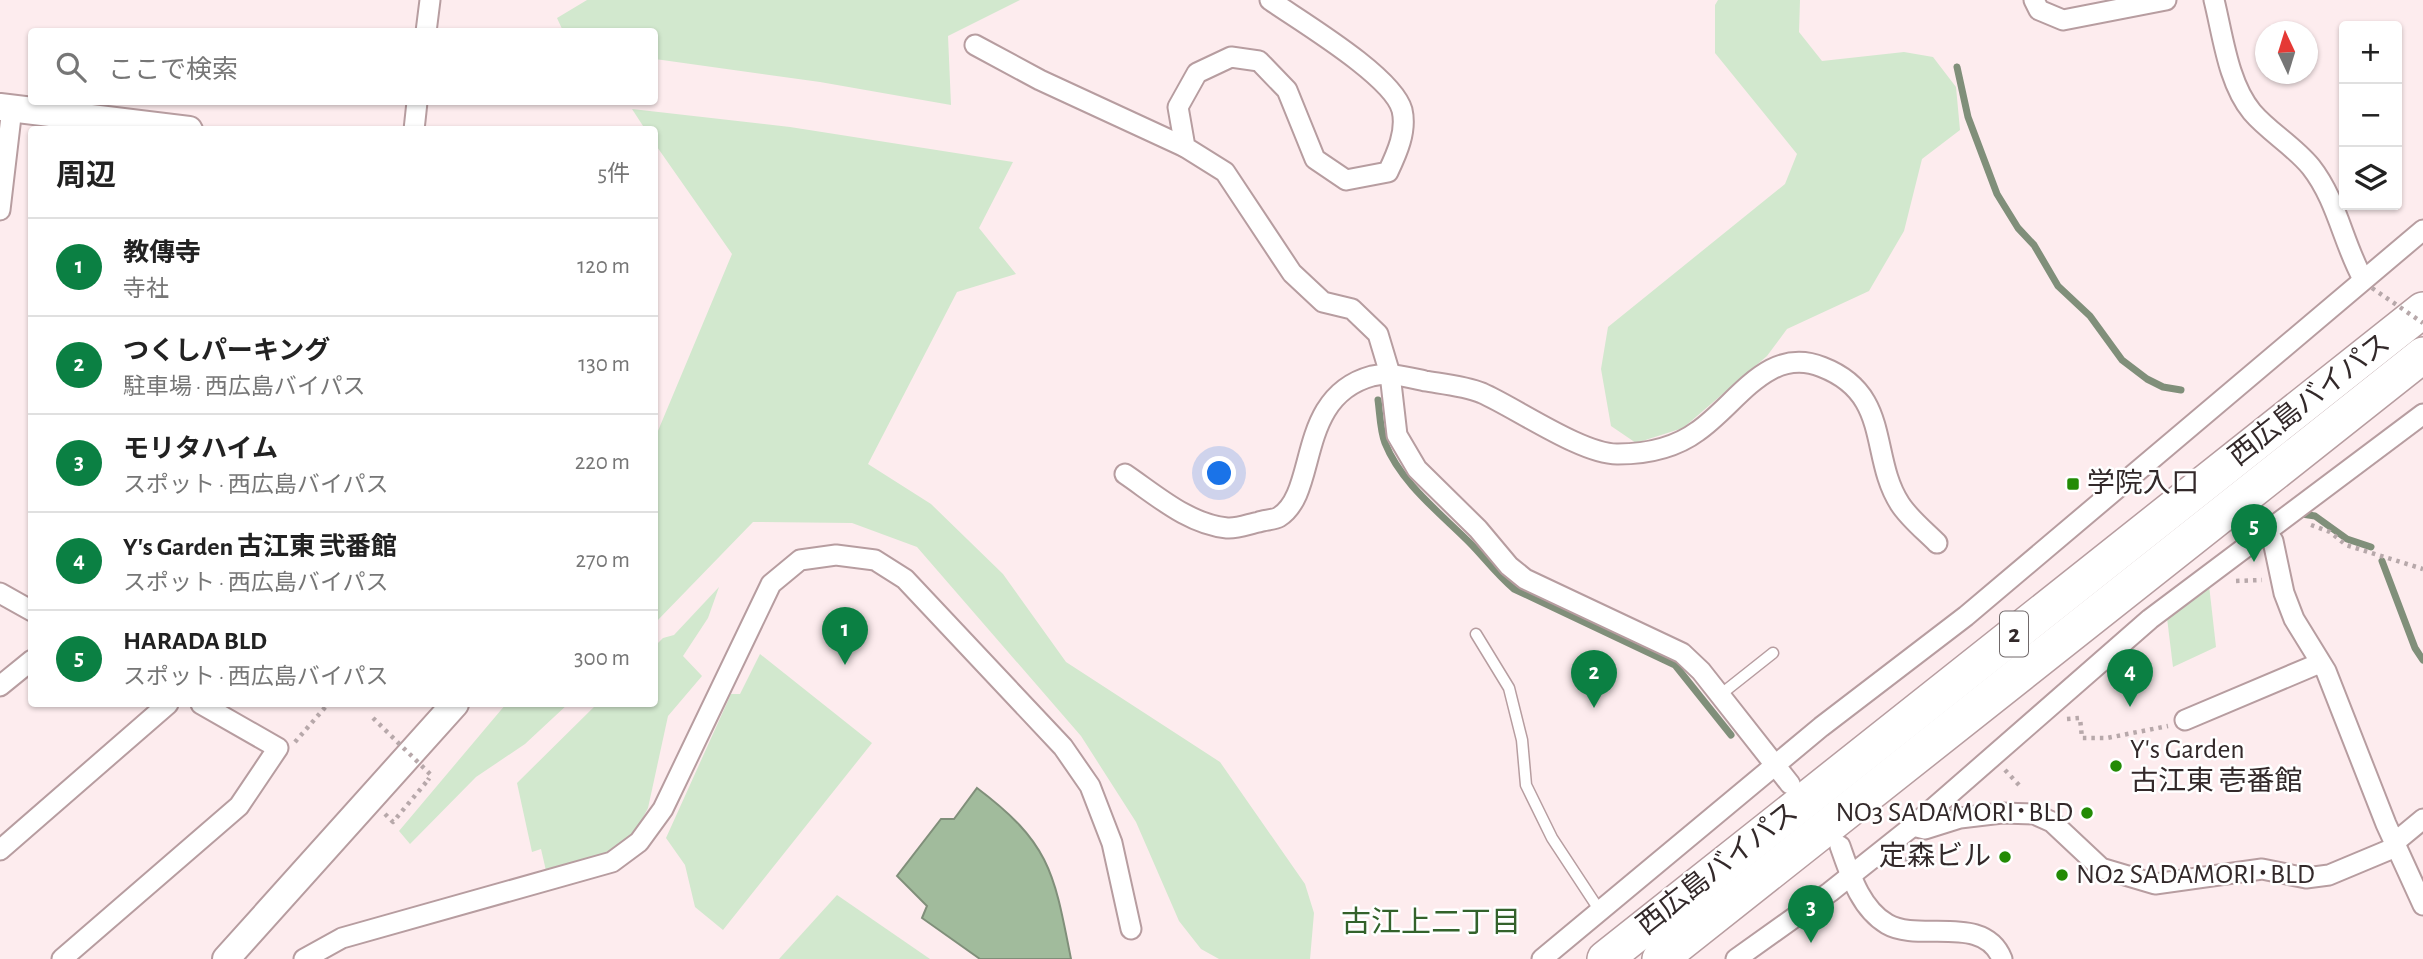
<!DOCTYPE html>
<html lang="ja">
<head>
<meta charset="utf-8">
<style>
  body { margin:0; font-family:"Alegreya Sans","Noto Sans JP",sans-serif; background:#f2f2f2; color:#222 }
  .controls { position:absolute; right:21px; top:21px; display:grid; overflow:hidden; border-radius:7px; box-shadow:0 2px 5px #0004 }
  .controls button { width:63px; height:63px; display:grid; place-items:center; padding:0; border:0; border-bottom:2px solid #e0e0e0; background:#fff; color:#222; font:35px sans-serif }
  .compass { position:absolute; left:2255px; top:21px; width:63px; height:63px; border-radius:50%; background:#fff; box-shadow:0 2px 5px #0004; rotate:356deg }
  .you { position:absolute; left:1220px; top:474px; width:24px; height:24px; margin:-18px; border:5px solid #fff; border-radius:50%; background:#1a73e8; box-shadow:0 0 0 10px #1a73e833 }
  .badge { display:grid; place-items:center; width:46px; height:46px; border-radius:50%; background:#0b8043; color:#fff; font-size:23px; font-weight:700 }
  .pin { position:absolute; translate:-50% -58px; filter:drop-shadow(0 2px 4px #0008) }
  .pin::after { content:''; position:absolute; top:37px; width:24px; height:21px; background:inherit; clip-path:polygon(0 0,100% 0,50% 100%) }
  .list { margin:0; padding:0; list-style:none }
  h2 { display:flex; justify-content:space-between; align-items:center; height:91px; margin:0; padding:0 28px; font-size:30px }
  h2 small { font-size:23px; font-weight:400; color:#767676 }
  .list li { display:grid; grid-template-columns:46px 1fr auto; gap:21px; align-items:center; box-sizing:border-box; height:98px; padding:0 28px; border-top:2px solid #e0e0e0 }
  .list b { display:block; font-size:26px; white-space:nowrap }
  .list p { margin:0; font-size:23px; white-space:nowrap; color:#767676 }
  .list em { font-size:23px; font-style:normal; color:#767676 }
  .icon { flex:none; width:38px; height:38px; fill:none; stroke:currentColor; stroke-width:2; stroke-linecap:round; stroke-linejoin:round }
  .map { position:relative; flex:none; width:2423px; height:959px; overflow:hidden }
  .search { position:absolute; background:#fff; box-shadow:0 2px 5px #0004; left:28px; top:28px; width:630px; height:77px; display:flex; align-items:center; gap:18px; box-sizing:border-box; padding:0 24px; border-radius:7px; color:#767676; font-size:26px }
  .panel { position:absolute; background:#fff; box-shadow:0 2px 5px #0004; left:28px; top:126px; width:630px; height:581px; border-radius:7px }
  .map>svg:first-child { display:block }
</style>
</head>
<body>
<div class="map">
<svg width="2423" height="959" viewBox="0 0 2423 959">
  <rect width="100%" height="100%" fill="#fdecee"/>
  <g fill="#d2e8ce">
    <path d="M 587,0 L 1020,0 L 948,36 L 951,105 L 820,82 L 655,59 L 654,32 L 563,31 L 557,18 Z"/>
    <path d="M 1718,0 L 1800,0 L 1799,32 L 1822,61 L 1904,52 L 1933,57 L 1956,87 L 1960,130 L 1922,159 L 1904,231 L 1869,291 L 1787,329 L 1767,356 L 1683,428 L 1636,443 L 1611,426 L 1601,369 L 1608,327 L 1785,184 L 1797,154 L 1715,53 L 1715,5 Z"/>
    <path d="M 632,109 L 790,127 L 1013,162 L 979,228 L 1016,274 L 957,292 L 868,464 L 931,504 L 1003,574 L 1066,662 L 1220,762 L 1305,884 L 1314,913 L 1310,959 L 1219,959 L 1201,949 L 1179,921 L 1136,822 L 1081,736 L 917,547 L 852,523 L 753,522 L 655,623 L 655,438 L 732,254 L 655,144 L 654,130 L 645,129 Z"/>
    <path d="M 2209,585 L 2216,647 L 2173,667 L 2167,618 Z"/>
    <path d="M 719,587 L 708,618 L 683,656 L 702,676 L 668,716 L 648,808 L 631,841 L 598,862 L 547,875 L 541,849 L 532,852 L 517,783 L 597,704 L 654,704 L 655,646 L 663,638 L 674,635 Z"/>
    <path d="M 760,654 L 872,743 L 723,930 L 695,907 L 685,865 L 666,838 L 731,694 L 740,694 Z"/>
    <path d="M 506,704 L 568,704 L 525,744 L 476,777 L 410,844 L 399,831 Z"/>
    <path d="M 837,895 L 930,959 L 779,959 Z"/>
  </g>
  <path fill="#a1bb9c" stroke="#808f7a" stroke-width="2" d="M 977,788 C 1050,843 1054,872 1071,959 L 980,959 L 922,918 L 927,906 L 897,876 L 941,819 L 954,819 Z"/>
  <g fill="none" stroke-linecap="round" stroke-linejoin="round">
    <g stroke="#808f7a" stroke-width="7">
      <path d="M 1957,67 L 1968,117 L 1997,194 L 2018,228 L 2034,245 L 2058,286 L 2090,316 L 2122,360 L 2147,379 L 2163,387 L 2181,390"/>
      <path d="M 1378,400 C 1380,414 1380,430 1385,443 C 1401,483 1439,512 1469,542 C 1484,557 1496,574 1514,589 L 1675,665 L 1731,735"/>
      <path d="M 2302,514 L 2315,516 L 2347,539 L 2371,547"/>
      <path d="M 2382,561 L 2415,648 L 2423,660"/>
    </g>
    <g stroke="#b79da0" stroke-width="13">
      <g id="lane">
        <path d="M 1476,634 L 1509,688 L 1522,740 L 1526,785 L 1552,838 L 1600,911"/>
        <path d="M 1720,695 L 1773,653"/>
      </g>
    </g>
    <g stroke="#b79da0" stroke-width="23">
      <g id="street">
        <path d="M 1270,0 C 1300,21 1393,76 1402,110 C 1407,131 1397,153 1388,172 L 1346,180 L 1315,159 L 1287,90 L 1259,61 L 1231,57 L 1197,73 L 1178,107 L 1185,147 L 1225,172 L 1292,273 L 1323,302 L 1352,309 L 1378,334 L 1390,374 L 1397,435 L 1417,469 L 1478,529 L 1509,566 L 1525,579 L 1682,653 L 1701,671 L 1790,784"/>
        <path d="M 2034,0 L 2039,10 L 2063,20 L 2166,0"/>
        <path d="M 2214,0 C 2223,36 2228,83 2252,112 C 2269,132 2294,146 2311,167 C 2337,200 2343,243 2363,279"/>
        <path d="M 426,32 L 430,0"/>
        <path d="M 975,45 L 1040,80 L 1185,147"/>
        <path d="M 414,130 L 417,102"/>
        <path d="M 0,210 L 12,108"/>
        <path d="M 1125,474 C 1156,495 1188,524 1227,528 C 1237,529 1249,524 1259,522 C 1264,520 1274,520 1279,517 C 1319,492 1295,397 1372,376 C 1390,372 1407,377 1425,381 C 1443,384 1465,386 1482,393 C 1516,408 1583,455 1618,454 C 1645,454 1675,448 1698,431 C 1737,404 1768,345 1822,367 C 1892,394 1869,456 1900,504 C 1909,518 1925,531 1937,543"/>
        <path d="M 2266,531 L 2273,541 L 2284,593 L 2294,619 L 2326,671 L 2386,824 L 2423,905"/>
        <path d="M 0,593 L 32,611"/>
        <path d="M 0,686 L 32,660"/>
        <path d="M 2185,720 L 2320,663"/>
        <path d="M 1913,826 L 1925,829 L 1960,818 L 2002,813 L 2034,814 L 2052,822 L 2101,868 L 2155,884 L 2262,869 L 2306,878 L 2329,875 L 2396,847"/>
        <path d="M 2394,843 L 2423,819"/>
        <path d="M 1840,846 C 1850,874 1860,908 1887,924 C 1919,943 1984,913 2002,959"/>
        <path d="M 0,850 L 168,704"/>
        <path d="M 62,959 L 239,806 L 278,748 L 201,704"/>
        <path d="M 304,959 L 342,938 L 612,862 L 639,842 L 663,809 L 771,584 L 800,560 L 836,555 L 875,560 L 905,579 L 1063,747 L 1090,786 L 1112,843 L 1131,929"/>
        <path d="M 1542,959 L 1821,727 L 1966,616 L 2423,230"/>
        <path d="M 1736,959 L 1830,892 L 1913,826 L 2150,619 L 2423,414"/>
      </g>
    </g>
    <g stroke="#b79da0" stroke-width="30">
      <g id="secondary">
        <path d="M 0,107 L 189,130"/>
        <path d="M 226,959 L 455,704"/>
      </g>
    </g>
    <g stroke="#b79da0" stroke-width="38">
      <g id="highway">
        <path d="M 1605,959 L 2423,310"/>
        <path d="M 1660,959 L 2423,355"/>
      </g>
    </g>
    <g stroke="#b7a8aa" stroke-width="4.5" stroke-dasharray="3.5 5" stroke-linecap="butt">
      <path d="M 2311,525 L 2330,532 L 2346,545 L 2423,569"/>
      <path d="M 2236,581 L 2262,580"/>
      <path d="M 2067,719 L 2080,718 L 2082,738 L 2107,738 L 2168,726"/>
      <path d="M 295,742 L 328,704"/>
      <path d="M 2005,770 L 2019,785"/>
      <path d="M 385,814 L 393,822 L 428,780"/>
      <path d="M 1905,859 L 1914,861"/>
    </g>
    <use href="#lane" stroke="#fff" stroke-width="10"/>
    <use href="#street" stroke="#fff" stroke-width="19"/>
    <use href="#secondary" stroke="#fff" stroke-width="26"/>
    <use href="#highway" stroke="#fff" stroke-width="35"/>
    <g stroke="#b7a8aa" stroke-width="4.5" stroke-dasharray="3.5 5" stroke-linecap="butt">
      <path d="M 2372,288 L 2423,323"/>
      <path d="M 373,718 L 431,775 L 428,780"/>
    </g>
  </g>
  <g fill="#238b05" stroke="#fff" stroke-width="2.5">
    <rect x="2066" y="477" width="14" height="14" rx="3.5"/>
    <circle cx="2116" cy="766" r="7"/>
    <circle cx="2087" cy="813" r="7"/>
    <circle cx="2005" cy="857" r="7"/>
    <circle cx="2062" cy="875" r="7"/>
  </g>
  <g text-anchor="middle" dominant-baseline="central" stroke-width="5" stroke-linejoin="round" paint-order="stroke">
    <rect fill="#fff" stroke="#70696a" stroke-width="2" x="2000" y="611.5" width="28" height="45" rx="5"/>
    <g font-size="26" font-weight="bold" fill="#33292a">
      <text x="2014" y="634">2</text>
    </g>
    <g font-size="28" fill="#33292a" stroke="#fff">
      <text transform="translate(2310 400) rotate(-38)">西広島バイパス</text>
      <text transform="translate(1718 869) rotate(-38)">西広島バイパス</text>
    </g>
    <g font-size="28" fill="#33292a" stroke="#fff" text-anchor="start">
      <text x="2087" y="484">学院入口</text>
      <text x="2130" y="750">Y's Garden<tspan x="2130" dy="32">古江東 壱番館</tspan></text>
      <text x="2073" y="813" text-anchor="end">NO3 SADAMORI･BLD</text>
      <text x="1991" y="857" text-anchor="end">定森ビル</text>
      <text x="2076" y="875">NO2 SADAMORI･BLD</text>
    </g>
    <g font-size="30" fill="#33622b" stroke="#fff">
      <text x="1431" y="923">古江上二丁目</text>
    </g>
  </g>
</svg>
<div class="controls">
<button>+</button>
<button>−</button>
<button><svg class="icon" aria-label="layers" viewBox="0 0 24 24"><path d="M12 4l9 5-9 5-9-5zM3 14l9 5 9-5"/></svg></button>
</div>
<svg class="compass" viewBox="-18 -18 36 36"><path d="M0-13l5 13h-10z" fill="#e53935"/><path d="M0 13l5-13h-10z" fill="#767676"/></svg>
<div class="you"></div>
<div class="pin badge" style="left:845px;top:665px">1</div>
<div class="pin badge" style="left:1594px;top:708px">2</div>
<div class="pin badge" style="left:1811px;top:943px">3</div>
<div class="pin badge" style="left:2130px;top:707px">4</div>
<div class="pin badge" style="left:2254px;top:562px">5</div>
<div class="search"><svg class="icon" aria-label="search" viewBox="0 0 24 24"><circle cx="10" cy="10" r="6"/><path d="M15 15l6 6"/></svg>ここで検索</div>
<section class="panel">
<h2>周辺<small>5件</small></h2>
<ul class="list">
<li><span class="badge">1</span><div><b>教傳寺</b><p>寺社</p></div><em>120 m</em></li>
<li><span class="badge">2</span><div><b>つくしパーキング</b><p>駐車場 · 西広島バイパス</p></div><em>130 m</em></li>
<li><span class="badge">3</span><div><b>モリタハイム</b><p>スポット · 西広島バイパス</p></div><em>220 m</em></li>
<li><span class="badge">4</span><div><b>Y's Garden 古江東 弐番館</b><p>スポット · 西広島バイパス</p></div><em>270 m</em></li>
<li><span class="badge">5</span><div><b>HARADA BLD</b><p>スポット · 西広島バイパス</p></div><em>300 m</em></li>
</ul>
</section>
</div>
</body>
</html>
